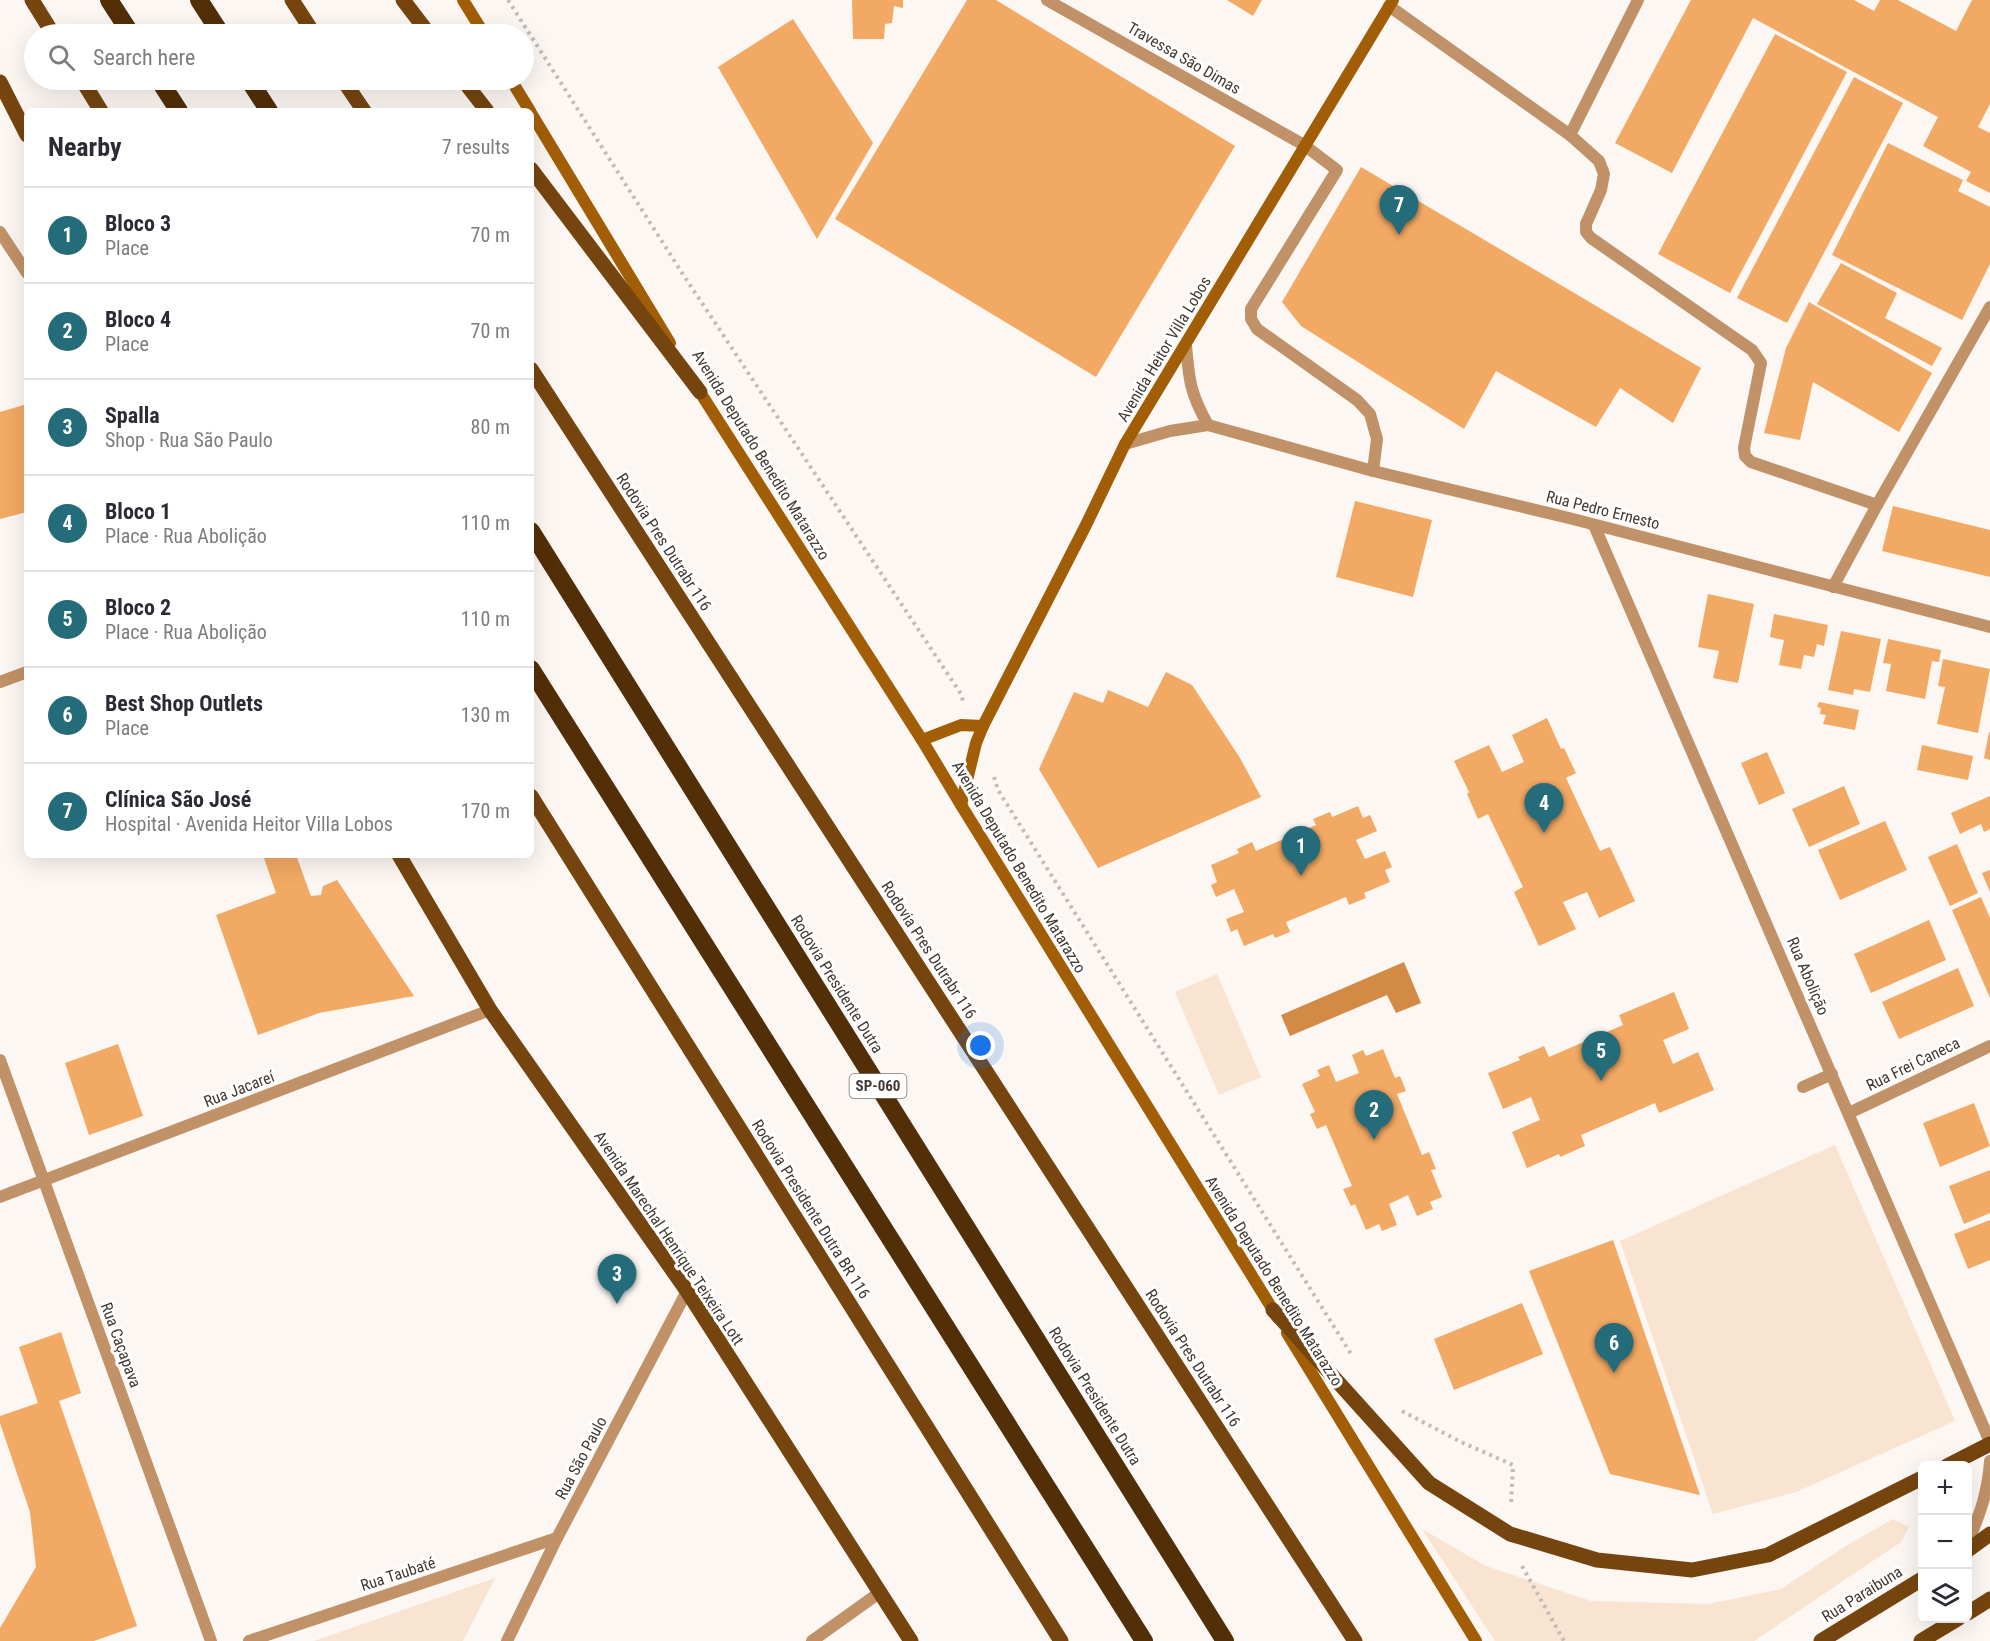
<!DOCTYPE html>
<html lang="en">
<head>
<meta charset="utf-8">
<style>
  body { margin:0; font-family:"Roboto Condensed",sans-serif; background:#f7f7f7; color:#2b2b33 }
  .controls { position:absolute; right:18px; bottom:18px; display:grid; overflow:hidden; border-radius:9px; box-shadow:0 6px 24px #0002 }
  .controls button { width:54px; height:54px; display:grid; place-items:center; padding:0; border:0; border-bottom:2px solid #e1e1e2; background:#fff; color:#2b2b33; font:30px sans-serif }
  .you { position:absolute; left:981px; top:1046px; width:21px; height:21px; margin:-15px; border:4px solid #fff; border-radius:50%; background:#1a73e8; box-shadow:0 0 0 9px #1a73e833 }
  .badge { display:grid; place-items:center; width:39px; height:39px; border-radius:50%; background:#256c7a; color:#fff; font-size:20px; font-weight:700 }
  .pin { position:absolute; translate:-50% -50px; filter:drop-shadow(0 2px 3px #0008) }
  .pin::after { content:''; position:absolute; top:32px; width:21px; height:18px; background:inherit; clip-path:polygon(0 0,100% 0,50% 100%) }
  .list { margin:0; padding:0; list-style:none }
  h2 { display:flex; justify-content:space-between; align-items:center; height:78px; margin:0; padding:0 24px; font-size:26px }
  h2 small { font-size:20px; font-weight:400; color:#7c7c81 }
  .list li { display:grid; grid-template-columns:39px 1fr auto; gap:18px; align-items:center; box-sizing:border-box; height:96px; padding:0 24px; border-top:2px solid #e1e1e2 }
  .list b { display:block; font-size:22px; white-space:nowrap }
  .list p { margin:0; font-size:20px; white-space:nowrap; color:#7c7c81 }
  .list em { font-size:20px; font-style:normal; color:#7c7c81 }
  .icon { flex:none; width:33px; height:33px; fill:none; stroke:currentColor; stroke-width:2; stroke-linecap:round; stroke-linejoin:round }
  .map { position:relative; flex:none; width:1990px; height:1641px; overflow:hidden }
  .search { position:absolute; background:#fff; box-shadow:0 6px 24px #0002; left:24px; top:24px; width:510px; height:66px; display:flex; align-items:center; gap:15px; box-sizing:border-box; padding:0 21px; border-radius:33px; color:#7c7c81; font-size:22px }
  .panel { position:absolute; background:#fff; box-shadow:0 6px 24px #0002; left:24px; top:108px; width:510px; height:750px; border-radius:9px }
  .map>svg:first-child { display:block }
</style>
</head>
<body>
<div class="map">
<svg width="1990" height="1641" viewBox="0 0 1990 1641">
  <rect width="100%" height="100%" fill="#fcf7f3"/>
  <g fill="#f9e3d1">
    <path d="M 1217,974 L 1261,1077 L 1219,1095 L 1175,992 Z"/>
    <path d="M 1835,1145 L 1955,1421 L 1796,1492 L 1713,1514 L 1620,1241 Z"/>
    <path d="M 1893,1519 L 1909,1527 L 1901,1542 L 1754,1641 L 1495,1641 L 1422,1529 L 1486,1566 L 1591,1601 L 1708,1604 L 1781,1589 L 1849,1544 Z"/>
    <path d="M 495,1578 L 463,1641 L 314,1641 Z"/>
  </g>
  <path fill="#d28a45" d="M 1404,962 L 1421,1003 L 1396,1013 L 1387,995 L 1290,1036 L 1281,1015 Z"/>
  <g fill="#f2a964">
    <path d="M 852,0 L 903,0 L 903,8 L 894,6 L 892,23 L 885,24 L 884,39 L 853,39 Z"/>
    <path d="M 967,0 L 996,0 L 1235,146 L 1096,377 L 835,219 Z"/>
    <path d="M 1227,0 L 1262,0 L 1253,16 Z"/>
    <path d="M 1691,0 L 1854,0 L 1874,11 L 1880,0 L 1898,0 L 1956,31 L 1972,0 L 1990,0 L 1990,104 L 1978,127 L 1990,133 L 1990,193 L 1966,181 L 1971,172 L 1923,146 L 1938,117 L 1753,18 L 1672,173 L 1615,143 Z"/>
    <path d="M 793,19 L 873,143 L 817,239 L 718,67 Z"/>
    <path d="M 1775,34 L 1847,72 L 1730,293 L 1658,254 Z"/>
    <path d="M 1854,77 L 1903,103 L 1787,323 L 1737,298 Z"/>
    <path d="M 1888,143 L 1963,180 L 1958,191 L 1990,207 L 1990,264 L 1962,320 L 1832,255 Z"/>
    <path d="M 1361,167 L 1701,368 L 1673,423 L 1620,388 L 1596,427 L 1496,371 L 1464,429 L 1301,326 L 1282,302 Z"/>
    <path d="M 1841,263 L 1897,293 L 1885,318 L 1942,348 L 1932,366 L 1817,304 Z"/>
    <path d="M 1809,302 L 1932,373 L 1899,432 L 1813,382 L 1800,440 L 1764,433 L 1786,348 Z"/>
    <path d="M 27,404 L 27,512 L 0,519 L 0,412 Z"/>
    <path d="M 1355,501 L 1432,520 L 1413,597 L 1336,577 Z"/>
    <path d="M 1893,506 L 1990,530 L 1990,577 L 1882,551 Z"/>
    <path d="M 1708,594 L 1754,604 L 1738,683 L 1713,678 L 1719,651 L 1698,647 Z"/>
    <path d="M 1774,614 L 1828,625 L 1824,646 L 1817,644 L 1814,657 L 1804,655 L 1801,669 L 1779,665 L 1784,640 L 1770,637 Z"/>
    <path d="M 1841,631 L 1881,639 L 1870,692 L 1854,689 L 1853,695 L 1828,690 Z"/>
    <path d="M 1888,639 L 1941,650 L 1939,662 L 1932,661 L 1925,699 L 1886,691 L 1891,664 L 1883,663 Z"/>
    <path d="M 1943,659 L 1990,669 L 1978,733 L 1937,724 L 1945,687 L 1938,686 Z"/>
    <path d="M 1166,672 L 1192,685 L 1240,758 L 1261,797 L 1098,868 L 1039,769 L 1074,692 L 1103,703 L 1108,690 L 1148,707 Z"/>
    <path d="M 1819,702 L 1859,710 L 1855,730 L 1823,724 L 1826,715 L 1820,714 L 1821,708 L 1817,707 Z"/>
    <path d="M 1547,718 L 1561,749 L 1564,748 L 1576,773 L 1566,778 L 1600,851 L 1610,847 L 1635,901 L 1599,918 L 1587,892 L 1563,902 L 1576,929 L 1539,946 L 1514,892 L 1523,887 L 1488,814 L 1478,819 L 1467,794 L 1469,792 L 1454,761 L 1489,745 L 1502,772 L 1524,762 L 1512,735 Z"/>
    <path d="M 1989,732 L 1990,732 L 1990,760 L 1984,758 Z"/>
    <path d="M 1922,745 L 1973,756 L 1968,780 L 1917,770 Z"/>
    <path d="M 1767,752 L 1785,793 L 1759,805 L 1741,763 Z"/>
    <path d="M 1844,786 L 1860,824 L 1809,847 L 1792,809 Z"/>
    <path d="M 1990,796 L 1990,829 L 1984,832 L 1981,824 L 1960,834 L 1951,813 Z"/>
    <path d="M 1358,806 L 1363,818 L 1370,815 L 1377,831 L 1356,840 L 1365,859 L 1385,851 L 1392,867 L 1385,870 L 1390,882 L 1364,893 L 1366,898 L 1349,905 L 1346,897 L 1286,922 L 1290,932 L 1275,938 L 1273,934 L 1244,946 L 1237,929 L 1231,932 L 1226,919 L 1244,912 L 1234,889 L 1216,897 L 1211,885 L 1217,882 L 1211,865 L 1239,853 L 1237,849 L 1252,842 L 1256,851 L 1316,825 L 1313,819 L 1330,812 L 1332,817 Z"/>
    <path d="M 1885,821 L 1907,870 L 1840,900 L 1818,850 Z"/>
    <path d="M 1957,844 L 1978,893 L 1950,906 L 1928,857 Z"/>
    <path d="M 272,855 L 296,855 L 311,896 L 321,895 L 323,886 L 337,880 L 414,996 L 319,1013 L 258,1035 L 216,915 L 276,893 L 264,858 Z"/>
    <path d="M 1990,870 L 1990,892 L 1982,873 Z"/>
    <path d="M 1981,897 L 1990,918 L 1990,998 L 1952,910 Z"/>
    <path d="M 1929,920 L 1946,960 L 1871,993 L 1854,954 Z"/>
    <path d="M 1958,968 L 1974,1006 L 1899,1039 L 1882,1002 Z"/>
    <path d="M 1674,992 L 1689,1029 L 1663,1040 L 1673,1064 L 1698,1052 L 1714,1090 L 1659,1113 L 1655,1103 L 1581,1135 L 1585,1146 L 1560,1157 L 1559,1154 L 1527,1168 L 1512,1132 L 1540,1120 L 1531,1097 L 1503,1109 L 1488,1073 L 1520,1060 L 1518,1057 L 1544,1046 L 1549,1057 L 1623,1025 L 1619,1015 Z"/>
    <path d="M 118,1044 L 143,1116 L 89,1135 L 65,1063 Z"/>
    <path d="M 1383,1049 L 1395,1078 L 1400,1076 L 1406,1091 L 1397,1094 L 1422,1155 L 1429,1152 L 1436,1169 L 1431,1170 L 1442,1197 L 1430,1202 L 1433,1209 L 1417,1216 L 1408,1195 L 1389,1204 L 1397,1225 L 1382,1231 L 1379,1224 L 1366,1230 L 1355,1204 L 1351,1206 L 1343,1189 L 1352,1186 L 1326,1125 L 1317,1129 L 1310,1114 L 1315,1112 L 1302,1084 L 1320,1076 L 1317,1070 L 1329,1065 L 1336,1082 L 1359,1073 L 1352,1055 L 1363,1050 L 1366,1056 Z"/>
    <path d="M 1974,1103 L 1990,1146 L 1940,1167 L 1923,1123 Z"/>
    <path d="M 1990,1170 L 1990,1213 L 1964,1224 L 1949,1186 Z"/>
    <path d="M 1990,1220 L 1990,1260 L 1968,1269 L 1954,1234 Z"/>
    <path d="M 1613,1240 L 1700,1495 L 1610,1474 L 1529,1271 Z"/>
    <path d="M 1522,1303 L 1543,1354 L 1454,1390 L 1434,1339 Z"/>
    <path d="M 61,1332 L 81,1393 L 59,1401 L 137,1626 L 94,1641 L 0,1641 L 0,1628 L 36,1567 L 30,1512 L 0,1423 L 0,1416 L 38,1403 L 19,1347 Z"/>
  </g>
  <g fill="none" stroke-linecap="round" stroke-linejoin="round">
    <g stroke="#c2bcb7" stroke-width="4" stroke-dasharray="3 4.5" stroke-linecap="butt">
      <path d="M 508,0 L 686,279 L 961,694 L 963,701"/>
      <path d="M 994,777 L 998,790 L 1353,1357"/>
      <path d="M 1402,1411 L 1461,1442 L 1513,1465 L 1511,1505"/>
      <path d="M 1522,1566 L 1564,1641"/>
    </g>
    <g stroke="#c19167" stroke-width="12">
      <path d="M 1389,6 L 1570,135 L 1599,161 L 1604,174 L 1601,190 L 1586,224 L 1586,232 L 1591,238 L 1752,350 L 1761,363 L 1744,448 L 1745,456 L 1751,462 L 1877,505"/>
      <path d="M 1570,135 L 1638,0"/>
      <path d="M 1304,145 L 1337,170 L 1251,309 L 1251,319 L 1257,329 L 1357,400 L 1370,414 L 1377,439 L 1373,471"/>
      <path d="M 1833,587 L 1877,505 L 1990,307"/>
      <path d="M 1803,1087 L 1832,1074"/>
      <path d="M 812,1641 L 879,1593"/>
    </g>
    <g stroke="#c19167" stroke-width="12">
      <path d="M 1047,0 L 1304,145"/>
      <path d="M 0,232 L 27,273"/>
      <path d="M 1186,345 C 1189,380 1190,393 1208,425"/>
      <path d="M 1125,444 L 1170,431 L 1208,425 L 1373,471 L 1569,518 L 1990,627"/>
      <path d="M 1594,525 L 1990,1442"/>
      <path d="M 0,682 L 27,672"/>
      <path d="M 0,1060 L 211,1641"/>
      <path d="M 1849,1113 L 1990,1046"/>
      <path d="M 0,1197 L 490,1010"/>
      <path d="M 1968,1542 C 1980,1514 1988,1492 1990,1461"/>
      <path d="M 249,1641 L 557,1538"/>
      <path d="M 507,1641 L 557,1538 L 687,1291"/>
    </g>
    <g stroke="#a25e06" stroke-width="12">
      <path d="M 463,0 L 484,34"/>
      <path d="M 511,80 L 530,111"/>
      <path d="M 531,113 L 670,343"/>
      <path d="M 696,386 L 922,740 L 961,805 L 1278,1318"/>
      <path d="M 922,740 L 961,725 L 983,726"/>
      <path d="M 961,805 L 976,743 L 983,726 L 1086,525 L 1125,444 L 1393,0"/>
      <path d="M 1287,1333 L 1476,1641"/>
    </g>
    <g stroke="#76450f" stroke-width="15">
      <path d="M 32,0 L 53,34"/>
      <path d="M 292,0 L 314,34"/>
      <path d="M 403,0 L 429,34"/>
      <path d="M 82,80 L 101,111"/>
      <path d="M 343,80 L 364,111"/>
      <path d="M 463,80 L 487,111"/>
      <path d="M 0,82 L 27,135"/>
      <path d="M 531,169 L 700,392"/>
      <path d="M 531,369 L 1355,1641"/>
      <path d="M 531,796 L 1061,1641"/>
      <path d="M 399,855 L 490,1010 L 687,1291 L 911,1641"/>
      <path d="M 1273,1310 L 1429,1483 L 1510,1534 L 1597,1560 L 1692,1570 L 1768,1555 L 1922,1478"/>
      <path d="M 1947,1466 L 1990,1444"/>
      <path d="M 1968,1550 L 1990,1534"/>
      <path d="M 1968,1613 L 1990,1599"/>
      <path d="M 1821,1641 L 1922,1579"/>
      <path d="M 1921,1641 L 1959,1618"/>
    </g>
    <g stroke="#532f08" stroke-width="18">
      <path d="M 109,0 L 131,34"/>
      <path d="M 199,0 L 221,34"/>
      <path d="M 159,80 L 179,111"/>
      <path d="M 249,80 L 269,111"/>
      <path d="M 531,531 L 1225,1641"/>
      <path d="M 531,669 L 1144,1641"/>
    </g>
  </g>
  <g text-anchor="middle" dominant-baseline="central" stroke-width="6" stroke-linejoin="round" paint-order="stroke">
    <rect fill="#fff" stroke="#7b7470" stroke-width="1.5" x="849.5" y="1074" width="57" height="24" rx="4.5"/>
    <g font-size="15" font-weight="bold" fill="#423932">
      <text x="878" y="1086">SP-060</text>
    </g>
    <g font-size="16" fill="#423932" stroke="#fff">
      <text transform="translate(1184 58) rotate(30)">Travessa São Dimas</text>
      <text transform="translate(1164 349) rotate(-59)">Avenida Heitor Villa Lobos</text>
      <text transform="translate(761 455) rotate(58)">Avenida Deputado Benedito Matarazzo</text>
      <text transform="translate(1603 510) rotate(14)">Rua Pedro Ernesto</text>
      <text transform="translate(664 542) rotate(57)">Rodovia Pres Dutrabr 116</text>
      <text transform="translate(1019 867) rotate(59)">Avenida Deputado Benedito Matarazzo</text>
      <text transform="translate(929 950) rotate(57)">Rodovia Pres Dutrabr 116</text>
      <text transform="translate(1808 976) rotate(67)">Rua Abolição</text>
      <text transform="translate(837 984) rotate(58)">Rodovia Presidente Dutra</text>
      <text transform="translate(1913 1064) rotate(-26)">Rua Frei Caneca</text>
      <text transform="translate(239 1089) rotate(-21)">Rua Jacareí</text>
      <text transform="translate(811 1209) rotate(58)">Rodovia Presidente Dutra BR 116</text>
      <text transform="translate(669 1238) rotate(56)">Avenida Marechal Henrique Teixeira Lott</text>
      <text transform="translate(1274 1281) rotate(58)">Avenida Deputado Benedito Matarazzo</text>
      <text transform="translate(121 1345) rotate(70)">Rua Caçapava</text>
      <text transform="translate(1193 1358) rotate(57)">Rodovia Pres Dutrabr 116</text>
      <text transform="translate(1095 1396) rotate(58)">Rodovia Presidente Dutra</text>
      <text transform="translate(581 1458) rotate(-62)">Rua São Paulo</text>
      <text transform="translate(398 1574) rotate(-18)">Rua Taubaté</text>
      <text transform="translate(1862 1594) rotate(-32)">Rua Paraibuna</text>
    </g>
  </g>
</svg>
<div class="controls">
<button>+</button>
<button>−</button>
<button><svg class="icon" aria-label="layers" viewBox="0 0 24 24"><path d="M12 4l9 5-9 5-9-5zM3 14l9 5 9-5"/></svg></button>
</div>
<div class="you"></div>
<div class="pin badge" style="left:1301px;top:876px">1</div>
<div class="pin badge" style="left:1374px;top:1140px">2</div>
<div class="pin badge" style="left:617px;top:1304px">3</div>
<div class="pin badge" style="left:1544px;top:833px">4</div>
<div class="pin badge" style="left:1601px;top:1081px">5</div>
<div class="pin badge" style="left:1614px;top:1373px">6</div>
<div class="pin badge" style="left:1399px;top:235px">7</div>
<div class="search"><svg class="icon" aria-label="search" viewBox="0 0 24 24"><circle cx="10" cy="10" r="6"/><path d="M15 15l6 6"/></svg>Search here</div>
<section class="panel">
<h2>Nearby<small>7 results</small></h2>
<ul class="list">
<li><span class="badge">1</span><div><b>Bloco 3</b><p>Place</p></div><em>70 m</em></li>
<li><span class="badge">2</span><div><b>Bloco 4</b><p>Place</p></div><em>70 m</em></li>
<li><span class="badge">3</span><div><b>Spalla</b><p>Shop · Rua São Paulo</p></div><em>80 m</em></li>
<li><span class="badge">4</span><div><b>Bloco 1</b><p>Place · Rua Abolição</p></div><em>110 m</em></li>
<li><span class="badge">5</span><div><b>Bloco 2</b><p>Place · Rua Abolição</p></div><em>110 m</em></li>
<li><span class="badge">6</span><div><b>Best Shop Outlets</b><p>Place</p></div><em>130 m</em></li>
<li><span class="badge">7</span><div><b>Clínica São José</b><p>Hospital · Avenida Heitor Villa Lobos</p></div><em>170 m</em></li>
</ul>
</section>
</div>
</body>
</html>
